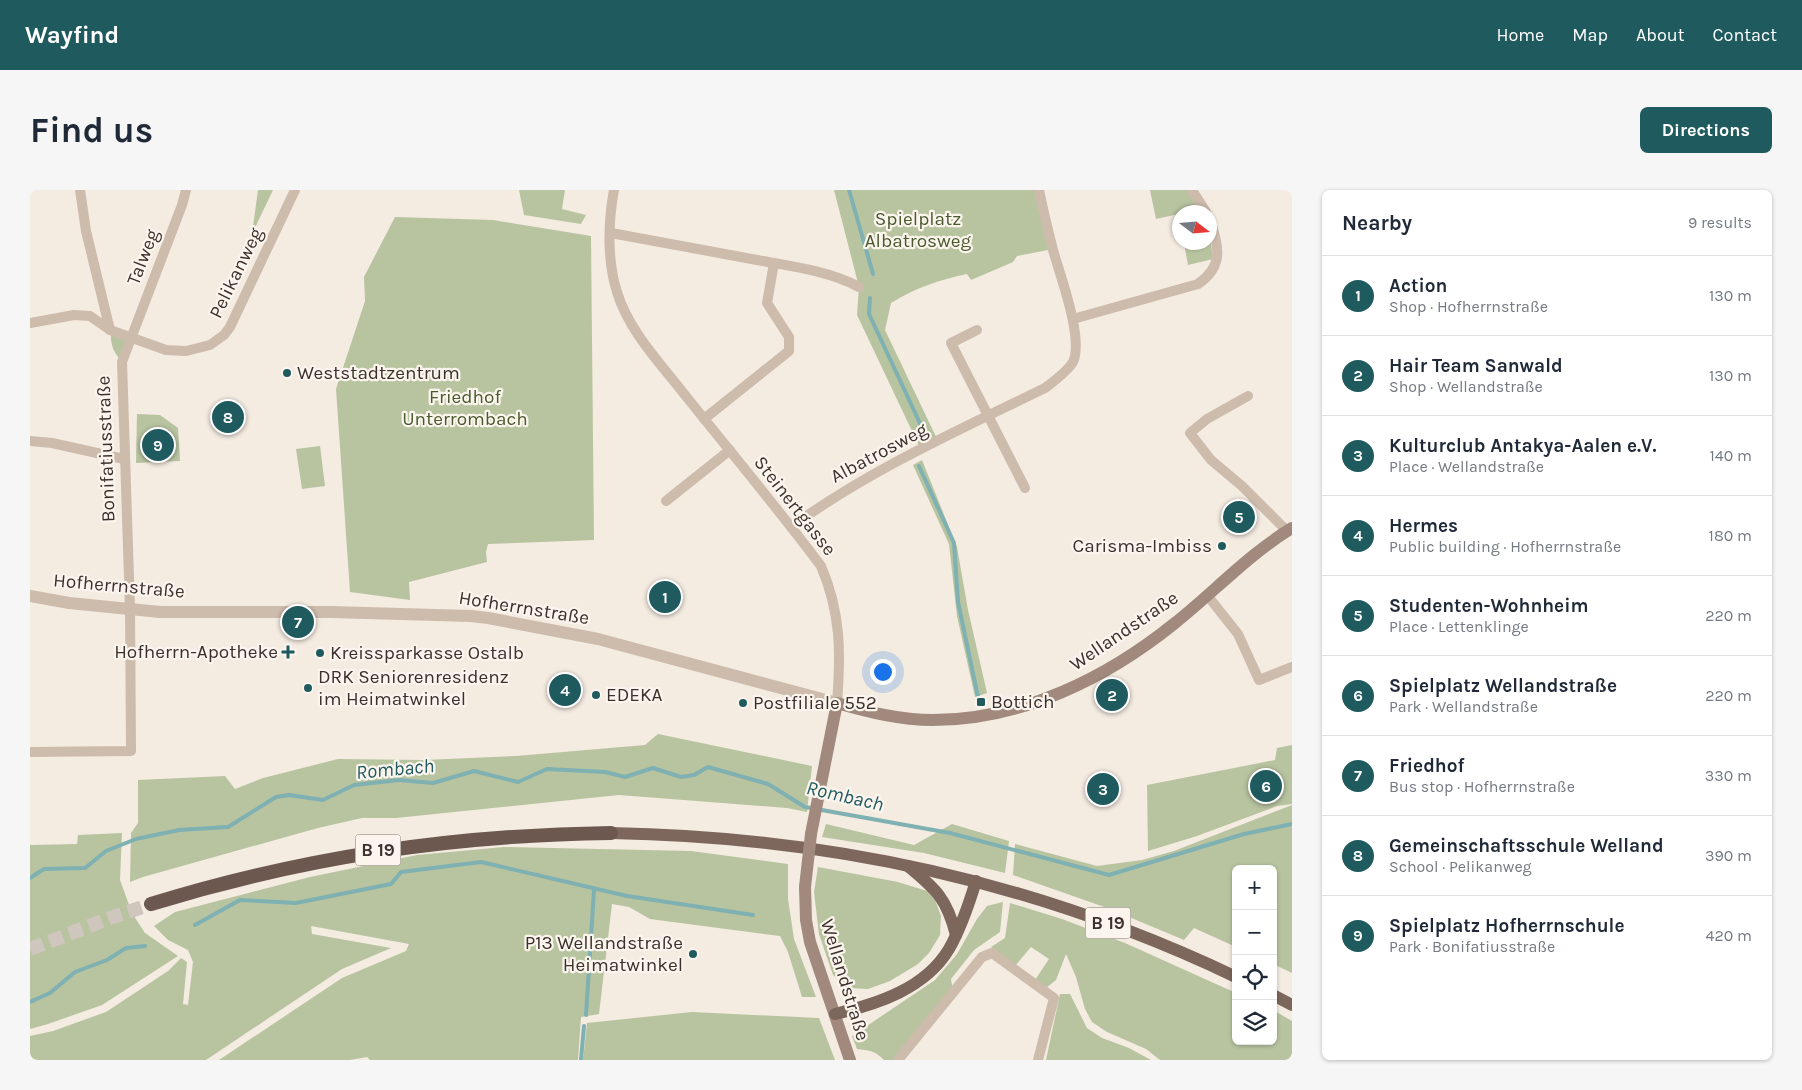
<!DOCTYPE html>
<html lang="en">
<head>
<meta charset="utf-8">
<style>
  body { margin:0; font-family:Karla,sans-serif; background:#f6f6f7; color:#1f2937 }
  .controls { position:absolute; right:15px; bottom:15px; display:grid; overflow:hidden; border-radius:8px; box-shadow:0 1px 4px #0004 }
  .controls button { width:45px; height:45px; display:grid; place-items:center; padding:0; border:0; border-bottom:1px solid #e0e1e3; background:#fff; color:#1f2937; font:25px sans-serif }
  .compass { position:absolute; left:1142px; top:15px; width:45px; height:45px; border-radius:50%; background:#fff; box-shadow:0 1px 4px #0004; rotate:106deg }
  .you { position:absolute; left:852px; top:481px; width:18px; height:18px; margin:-12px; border:4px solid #fff; border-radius:50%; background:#1a73e8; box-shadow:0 0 0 8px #1a73e833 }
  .badge { display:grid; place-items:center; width:32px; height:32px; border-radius:50%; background:#1f5a5e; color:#fff; font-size:16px; font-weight:700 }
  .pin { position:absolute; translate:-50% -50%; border:2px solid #fff; box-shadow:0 1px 5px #0006 }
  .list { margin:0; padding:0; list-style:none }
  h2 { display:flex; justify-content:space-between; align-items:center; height:65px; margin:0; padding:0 20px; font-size:21px }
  h2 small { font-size:16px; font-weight:400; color:#747a83 }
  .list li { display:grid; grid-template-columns:32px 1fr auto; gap:15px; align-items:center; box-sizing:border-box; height:80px; padding:0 20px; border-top:1px solid #e0e1e3 }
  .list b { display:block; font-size:19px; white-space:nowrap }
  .list p { margin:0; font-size:16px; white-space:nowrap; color:#747a83 }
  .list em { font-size:16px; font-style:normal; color:#747a83 }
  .icon { flex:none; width:28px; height:28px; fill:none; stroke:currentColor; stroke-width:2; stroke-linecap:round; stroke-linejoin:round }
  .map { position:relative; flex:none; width:1262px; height:870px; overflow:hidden; border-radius:8px }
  header { display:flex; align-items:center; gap:30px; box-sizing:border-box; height:70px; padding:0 25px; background:#1f5a5e; color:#fff }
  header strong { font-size:24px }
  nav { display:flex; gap:28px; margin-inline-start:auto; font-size:18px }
  .intro { display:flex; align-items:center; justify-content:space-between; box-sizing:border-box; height:120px; padding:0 30px }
  h1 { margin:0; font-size:35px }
  .button { padding:12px 22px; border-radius:8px; background:#1f5a5e; color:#fff; font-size:18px; font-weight:700 }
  main { display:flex; gap:30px; padding:0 30px }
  aside { flex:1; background:#fff; border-radius:8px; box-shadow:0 1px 4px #0004 }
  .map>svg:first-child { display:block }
</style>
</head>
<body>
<header>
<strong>Wayfind</strong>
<nav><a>Home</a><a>Map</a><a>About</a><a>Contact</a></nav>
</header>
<div class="intro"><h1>Find us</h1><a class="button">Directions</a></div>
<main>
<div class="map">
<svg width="1262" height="870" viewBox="0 0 1262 870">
  <rect width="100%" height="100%" fill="#f4ebe1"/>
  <g fill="#b8c4a0">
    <path d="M 228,0 L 243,0 L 222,44 Z"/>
    <path d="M 489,0 L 535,0 L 532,19 L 556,25 L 551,34 L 494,25 Z"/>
    <path d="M 804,0 L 1009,0 L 1023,59 L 987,66 L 983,72 L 941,90 L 937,84 C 909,90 885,98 861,113 L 855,140 L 908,251 L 891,260 L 827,125 L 829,97 Z"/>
    <path d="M 1120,0 L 1160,0 L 1171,19 L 1150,22 L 1149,24 L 1126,29 Z"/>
    <path d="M 365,27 L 463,30 L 561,46 L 564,350 L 458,354 L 456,362 L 457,372 L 379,392 L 380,410 L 320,402 L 306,199 L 335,111 L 334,87 Z"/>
    <path d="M 1180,45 L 1183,69 L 1158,75 L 1154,53 L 1180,52 Z"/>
    <path d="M 81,142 L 99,147 L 91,170 C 83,163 80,152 81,142 Z"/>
    <path d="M 107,224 L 130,225 L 148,238 L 150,271 L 106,273 Z"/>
    <path d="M 290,256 L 295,296 L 272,299 L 266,259 Z"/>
    <path d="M 892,270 L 927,357 L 938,420 L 957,503 L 945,507 L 927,426 L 919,354 L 883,275 Z"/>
    <path d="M 628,544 L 782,576 L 777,622 L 757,618 L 589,605 L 366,628 L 332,628 L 288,638 L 113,687 L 100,692 L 101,643 L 108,633 L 108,590 L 195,586 L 205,599 L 233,588 L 308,569 L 394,570 L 486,566 L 615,555 Z"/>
    <path d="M 1262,555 L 1262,614 L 1247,616 L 1167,646 L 1118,661 L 1117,595 L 1245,570 L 1247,558 Z"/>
    <path d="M 1262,615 L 1262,783 L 1243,774 L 1243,679 L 1206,679 L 1206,757 L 1164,738 L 1154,750 L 1080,719 L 983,685 L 985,654 L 1067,676 L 1112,670 L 1144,661 Z"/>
    <path d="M 796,634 L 884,655 L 922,634 L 979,651 L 975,683 L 894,663 L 792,647 Z"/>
    <path d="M 92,643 L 90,690 L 102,723 L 115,743 L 148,766 L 72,815 L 18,834 L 0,839 L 0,655 L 47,654 L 48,645 Z"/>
    <path d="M 474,657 L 661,661 L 758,674 L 758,709 L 764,749 L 786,807 L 772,807 L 758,762 L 750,746 L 620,729 L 599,717 L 582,714 L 569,824 L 551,827 L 548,870 L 340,870 L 337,867 L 320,870 L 189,870 L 312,788 L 376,761 L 379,754 L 281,736 L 282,744 L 361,758 L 312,779 L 176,870 L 0,870 L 0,846 L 23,841 L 76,822 L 138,781 L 151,768 L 157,772 L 153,814 L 158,815 L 163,772 L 158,760 L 138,750 L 124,736 L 145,722 L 280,687 L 387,665 Z"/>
    <path d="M 788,677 L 868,692 L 897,701 L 905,710 L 911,726 L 910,745 L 899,763 L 888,774 L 860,791 L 838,799 L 817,798 L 803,785 L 789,744 L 784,702 Z"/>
    <path d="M 973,712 L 970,742 L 944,760 L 921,789 L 923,802 L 868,870 L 854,870 C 846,861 838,860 827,859 L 822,846 L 905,790 L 927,764 L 947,729 L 957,716 Z"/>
    <path d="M 980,713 L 1032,729 L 1095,753 L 1206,803 L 1206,851 L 1243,851 L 1243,820 L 1262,831 L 1262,870 L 1130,870 L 1116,859 L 1077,842 L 1062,832 L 1055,819 L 1046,787 L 1036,764 L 1026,790 L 1016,798 L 1005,790 L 1019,769 L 1001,757 L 985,776 L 961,757 L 975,748 Z"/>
    <path d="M 1030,804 L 1040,804 L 1057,838 L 1072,848 L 1099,858 L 1121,870 L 1016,870 Z"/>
    <path d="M 662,822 L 789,828 L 805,870 L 553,870 L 557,833 Z"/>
  </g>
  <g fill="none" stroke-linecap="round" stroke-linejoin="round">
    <g stroke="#7fb0b2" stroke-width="4">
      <path d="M 819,0 L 843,84"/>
      <path d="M 840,108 L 839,124 L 895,244"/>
      <path d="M 889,276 L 924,353 L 928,412 L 948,507"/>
      <path d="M 0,688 L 14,679 L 55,678 L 76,661 L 106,649 L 149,640 L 198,637 L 246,607 L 259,605 L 293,610 L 324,595 L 369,590 L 403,593 L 444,581 L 488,592 L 517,579 L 575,582 L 595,587 L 623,578 L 651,587 L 664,585 L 678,577 L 738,594 L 775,617 L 920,643 L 1079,685 L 1214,644 L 1262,634"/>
      <path d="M 165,735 L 210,710 L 266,713 L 361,694 L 371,682 L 451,672 L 597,706 L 723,725"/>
      <path d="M 0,812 L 20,803 L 45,782 L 77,770 L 96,758 L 115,756"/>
      <path d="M 556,825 L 564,700"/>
      <path d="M 551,870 L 554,836"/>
    </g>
    <path stroke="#cfc6bd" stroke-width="14" stroke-dasharray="14 7" stroke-linecap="butt" d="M 0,759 L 83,727 L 121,714"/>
    <g stroke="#cdbbac" stroke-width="10">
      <path d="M 50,0 L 56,41 L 80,140"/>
      <path d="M 584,0 C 578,32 577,71 587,102 C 598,139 628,171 651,200 C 698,259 746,316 791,376 C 811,423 811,463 807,513"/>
      <path d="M 1162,0 L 1176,22"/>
      <path d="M 581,43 C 629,52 678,61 727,70 C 760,76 800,81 829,97"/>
      <path d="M 1043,129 L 1168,94 C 1193,77 1190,57 1180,31"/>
      <path d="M 0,133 L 44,125 L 60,126 L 80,140 L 136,160 L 156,161 L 180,155 L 194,145 L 200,137 L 265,0"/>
      <path d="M 947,140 L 921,153 L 995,298"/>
      <path d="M 1218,206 L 1177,229 L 1160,243 L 1181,270 L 1212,296 L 1257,341"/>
      <path d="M 674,229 L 759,161 L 759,147 L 737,113 L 744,73"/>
      <path d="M 0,251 L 22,253 L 94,269"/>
      <path d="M 636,311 L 700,260"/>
      <path d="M 761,337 C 839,280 929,240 1015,198 C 1024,191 1037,182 1043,172 C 1054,149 1030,85 1023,60 C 1018,40 1013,20 1009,0"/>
      <path d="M 1177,405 L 1208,444 L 1229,490 L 1262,477"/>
      <path d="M 0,562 L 101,561 L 100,419 L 92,172 L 152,15 L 156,0"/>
      <path d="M 868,870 L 952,767 L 962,763 L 1024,808 L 1008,870"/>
    </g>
    <path stroke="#cdbbac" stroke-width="12" d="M 0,406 L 39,413 L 130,422 L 301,422 L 441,426 L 458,428 L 568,449 L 807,513"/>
    <g stroke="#a18a7d" stroke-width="12">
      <path d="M 781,644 L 807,513 C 838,522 870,530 903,530 C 992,530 1077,488 1145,433 C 1184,402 1219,364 1262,338"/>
      <path d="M 775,697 L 776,730 L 780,752 L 820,870"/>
    </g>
    <g stroke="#7d675c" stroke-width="12">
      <path d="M 581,643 C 801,647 1007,692 1206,787"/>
      <path d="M 878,676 C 906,699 917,709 926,745"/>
      <path d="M 1243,805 L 1262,815"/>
      <path d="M 805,824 C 847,814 895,799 919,759 C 931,738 939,714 946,691"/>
    </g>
    <path stroke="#6c584f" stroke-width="14" d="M 121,714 C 274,667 422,645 581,643"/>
    <path stroke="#a18a7d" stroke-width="12" d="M 775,697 L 781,644"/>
  </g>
  <g fill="#1f5a5e" stroke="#fbf5ee" stroke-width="2">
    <circle cx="257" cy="183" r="5"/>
    <circle cx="1192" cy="356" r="5"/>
    <path d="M255.5 454.5h5v5h5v5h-5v5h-5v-5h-5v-5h5z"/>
    <circle cx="290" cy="463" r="5"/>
    <circle cx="278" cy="498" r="5"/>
    <circle cx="566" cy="505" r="5"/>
    <rect x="946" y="507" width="10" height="10" rx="2.5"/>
    <circle cx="713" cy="513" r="5"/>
    <circle cx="663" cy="764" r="5"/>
  </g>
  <g text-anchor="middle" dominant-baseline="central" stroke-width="4.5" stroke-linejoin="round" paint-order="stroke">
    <g fill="#fbf5ee" stroke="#756b66" stroke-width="1">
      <rect x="325.5" y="644.5" width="45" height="31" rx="4"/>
      <rect x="1055.5" y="717.5" width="45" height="31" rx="4"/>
    </g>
    <g font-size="18" font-weight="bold" fill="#3b302b">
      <text x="348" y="660">B 19</text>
      <text x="1078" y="733">B 19</text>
    </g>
    <g font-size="19" fill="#4a5a2e" stroke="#fbf5ee">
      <text x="888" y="29">Spielplatz<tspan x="888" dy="22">Albatrosweg</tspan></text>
      <text x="435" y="207">Friedhof<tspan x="435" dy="22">Unterrombach</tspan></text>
    </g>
    <g font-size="19" fill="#3b302b" stroke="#fbf5ee">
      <text transform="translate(113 67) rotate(-69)">Talweg</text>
      <text transform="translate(206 83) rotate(-64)">Pelikanweg</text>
      <text transform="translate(76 259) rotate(-92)">Bonifatiusstraße</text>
      <text transform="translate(849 263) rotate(-28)">Albatrosweg</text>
      <text transform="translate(765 316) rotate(52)">Steinertgasse</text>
      <text transform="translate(89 396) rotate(5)">Hofherrnstraße</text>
      <text transform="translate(494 418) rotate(9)">Hofherrnstraße</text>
      <text transform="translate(1094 441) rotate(-34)">Wellandstraße</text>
      <text transform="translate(815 790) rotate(73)">Wellandstraße</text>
    </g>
    <g font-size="19" fill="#3b302b" stroke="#fbf5ee" text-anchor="start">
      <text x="267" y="183">Weststadtzentrum</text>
      <text x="1182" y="356" text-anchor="end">Carisma-Imbiss</text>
      <text x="248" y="462" text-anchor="end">Hofherrn-Apotheke</text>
      <text x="300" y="463">Kreissparkasse Ostalb</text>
      <text x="288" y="487">DRK Seniorenresidenz<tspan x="288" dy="22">im Heimatwinkel</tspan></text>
      <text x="576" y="505">EDEKA</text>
      <text x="961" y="512">Bottich</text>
      <text x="723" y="513">Postfiliale 552</text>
      <text x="653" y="753" text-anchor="end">P13 Wellandstraße<tspan x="653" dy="22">Heimatwinkel</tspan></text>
    </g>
    <g font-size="20" font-style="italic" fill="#1f5a5e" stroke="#fbf5ee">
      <text transform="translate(365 579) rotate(-5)">Rombach</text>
      <text transform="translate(815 606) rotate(13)">Rombach</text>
    </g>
  </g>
</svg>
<div class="controls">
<button>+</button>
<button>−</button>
<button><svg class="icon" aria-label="locate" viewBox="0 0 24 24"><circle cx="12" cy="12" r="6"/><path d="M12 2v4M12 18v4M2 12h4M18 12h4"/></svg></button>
<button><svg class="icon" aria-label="layers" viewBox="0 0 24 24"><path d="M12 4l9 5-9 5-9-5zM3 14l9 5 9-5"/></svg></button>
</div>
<svg class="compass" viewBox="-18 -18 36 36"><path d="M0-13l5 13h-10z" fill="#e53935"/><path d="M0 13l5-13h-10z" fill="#747a83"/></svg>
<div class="you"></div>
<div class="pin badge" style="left:635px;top:407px">1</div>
<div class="pin badge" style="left:1082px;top:505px">2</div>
<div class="pin badge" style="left:1073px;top:599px">3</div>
<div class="pin badge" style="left:535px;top:500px">4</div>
<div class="pin badge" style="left:1209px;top:327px">5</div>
<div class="pin badge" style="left:1236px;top:596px">6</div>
<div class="pin badge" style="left:268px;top:432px">7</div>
<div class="pin badge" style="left:198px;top:227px">8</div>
<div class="pin badge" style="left:128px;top:255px">9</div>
</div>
<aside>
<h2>Nearby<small>9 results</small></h2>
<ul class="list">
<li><span class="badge">1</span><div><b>Action</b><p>Shop · Hofherrnstraße</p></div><em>130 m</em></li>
<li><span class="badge">2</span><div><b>Hair Team Sanwald</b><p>Shop · Wellandstraße</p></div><em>130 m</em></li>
<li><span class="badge">3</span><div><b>Kulturclub Antakya-Aalen e.V.</b><p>Place · Wellandstraße</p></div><em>140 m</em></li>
<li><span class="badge">4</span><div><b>Hermes</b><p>Public building · Hofherrnstraße</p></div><em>180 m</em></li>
<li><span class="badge">5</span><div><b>Studenten-Wohnheim</b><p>Place · Lettenklinge</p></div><em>220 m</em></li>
<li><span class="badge">6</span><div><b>Spielplatz Wellandstraße</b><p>Park · Wellandstraße</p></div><em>220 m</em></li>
<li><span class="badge">7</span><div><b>Friedhof</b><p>Bus stop · Hofherrnstraße</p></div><em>330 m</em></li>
<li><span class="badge">8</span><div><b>Gemeinschaftsschule Welland</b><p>School · Pelikanweg</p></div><em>390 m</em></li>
<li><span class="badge">9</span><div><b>Spielplatz Hofherrnschule</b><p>Park · Bonifatiusstraße</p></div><em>420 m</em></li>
</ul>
</aside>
</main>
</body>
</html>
